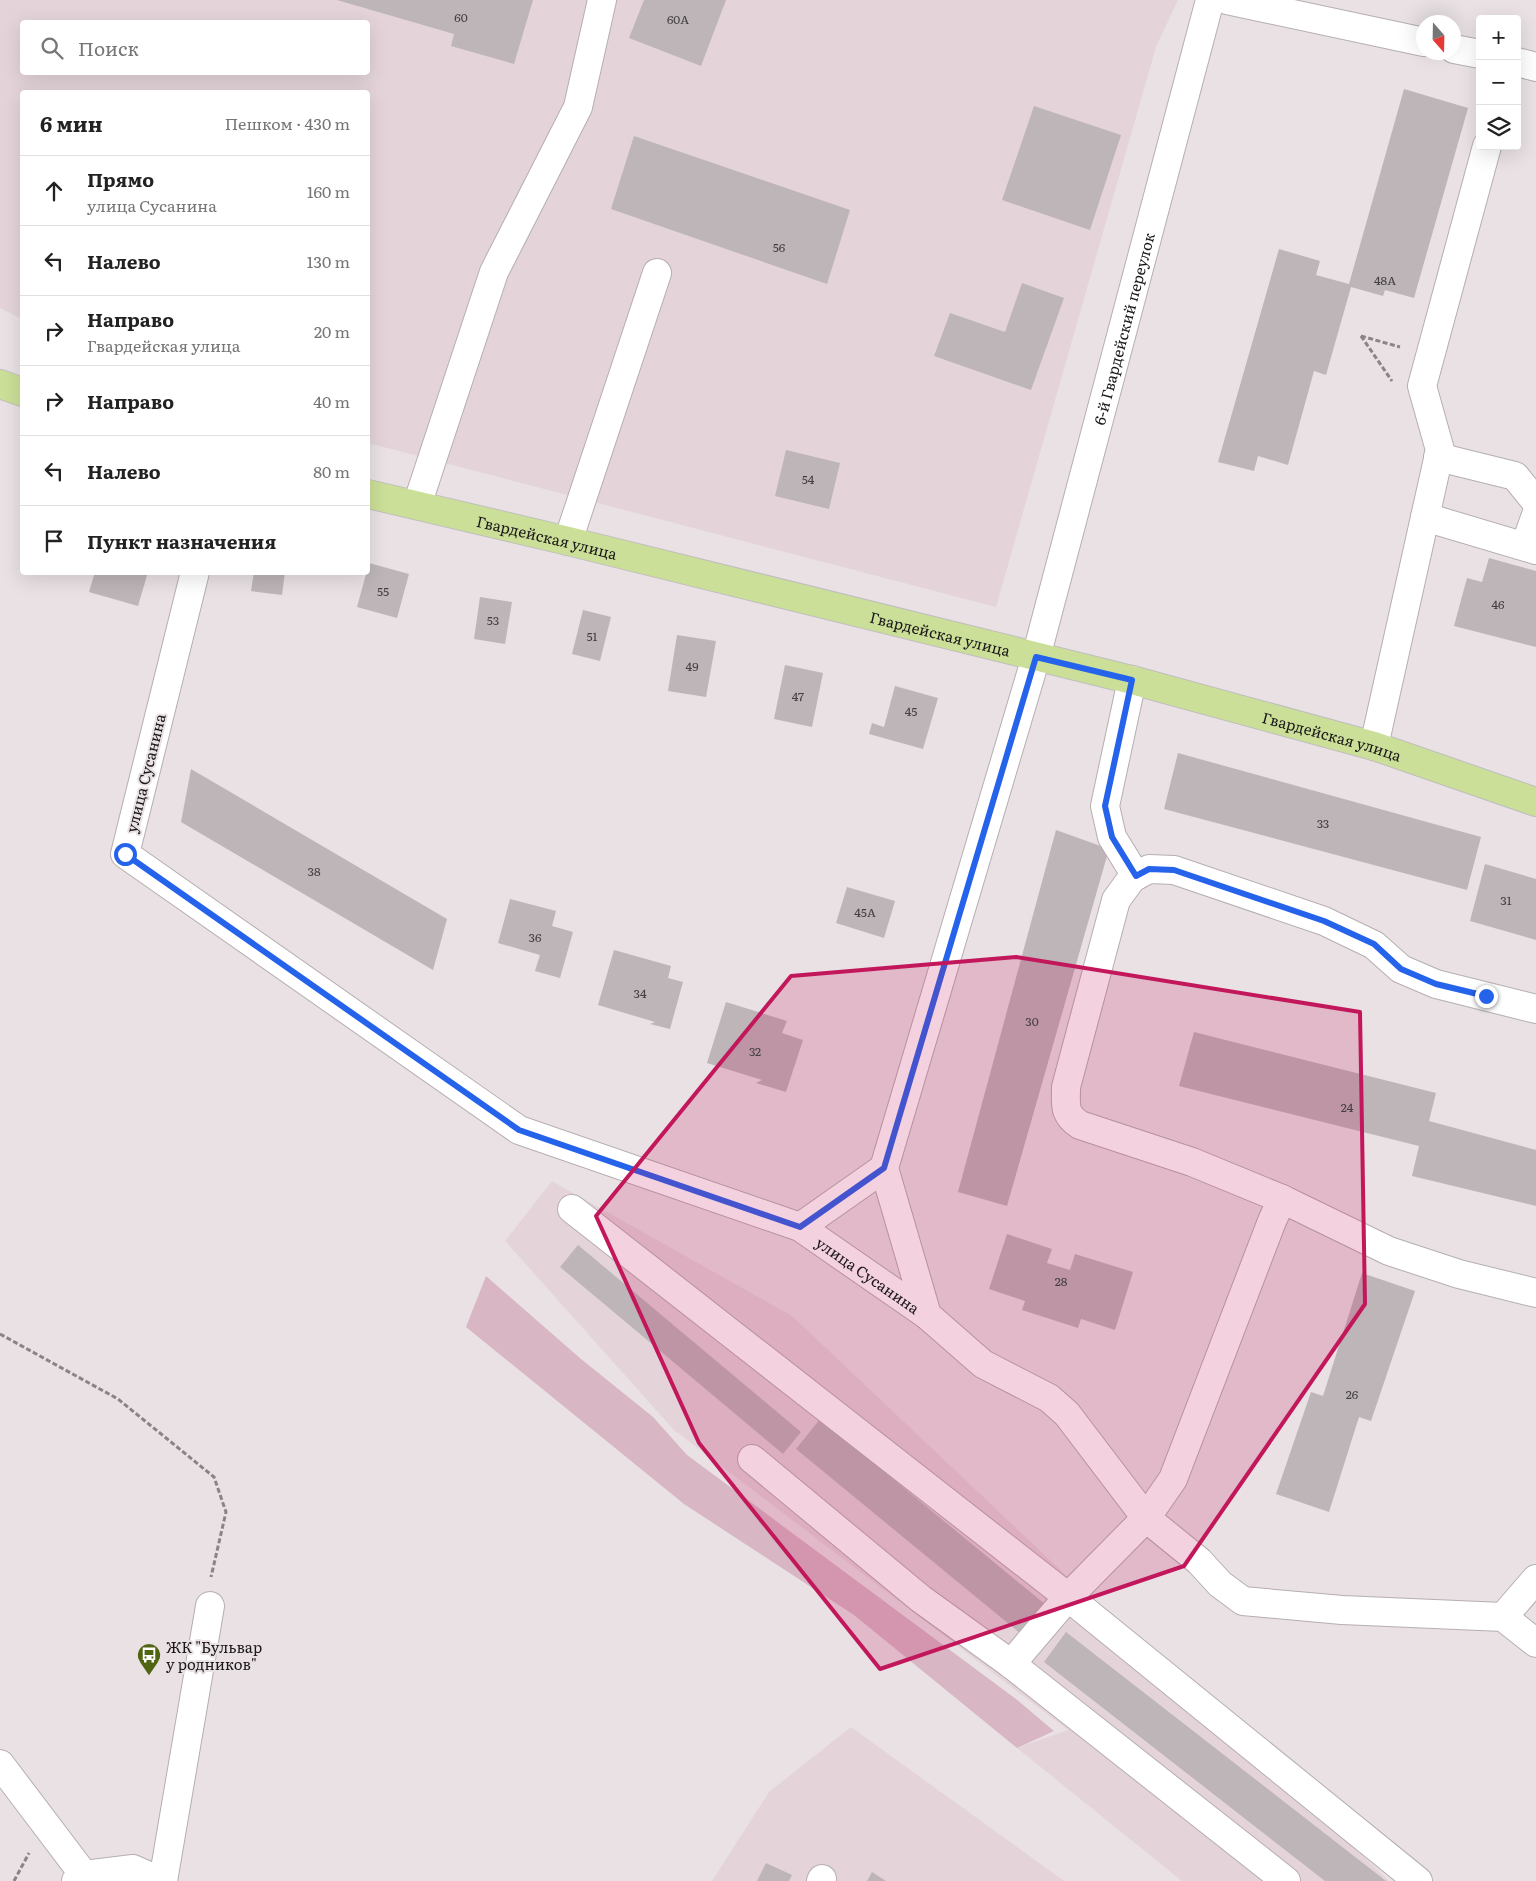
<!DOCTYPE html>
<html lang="ru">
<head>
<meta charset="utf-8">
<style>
  body { margin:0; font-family:Literata,serif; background:#f6f6f6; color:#222 }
  .controls { position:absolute; right:15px; top:15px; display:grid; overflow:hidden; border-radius:5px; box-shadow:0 5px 20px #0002 }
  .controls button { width:45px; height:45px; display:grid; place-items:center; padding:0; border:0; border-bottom:1px solid #e0e0e0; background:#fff; color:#222; font:25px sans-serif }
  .compass { position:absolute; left:1416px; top:15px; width:45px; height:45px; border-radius:50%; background:#fff; box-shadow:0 5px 20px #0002; rotate:160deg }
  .stop { position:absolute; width:15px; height:15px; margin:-11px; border:4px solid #2563eb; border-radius:50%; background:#fff }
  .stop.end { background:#2563eb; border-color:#fff; box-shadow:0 1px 5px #0008 }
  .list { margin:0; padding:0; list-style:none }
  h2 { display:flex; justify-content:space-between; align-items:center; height:65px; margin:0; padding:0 20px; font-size:21px }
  h2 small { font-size:16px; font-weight:400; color:#767676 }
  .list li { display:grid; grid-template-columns:32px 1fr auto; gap:15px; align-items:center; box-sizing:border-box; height:70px; padding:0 20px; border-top:1px solid #e0e0e0 }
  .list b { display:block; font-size:19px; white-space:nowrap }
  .list p { margin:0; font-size:16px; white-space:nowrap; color:#767676 }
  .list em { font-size:16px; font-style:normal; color:#767676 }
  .icon { flex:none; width:28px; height:28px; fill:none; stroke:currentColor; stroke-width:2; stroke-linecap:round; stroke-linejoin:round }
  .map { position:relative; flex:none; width:1536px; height:1881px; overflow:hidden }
  .search { position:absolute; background:#fff; box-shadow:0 5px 20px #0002; left:20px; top:20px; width:350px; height:55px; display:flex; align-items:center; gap:12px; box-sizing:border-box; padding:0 18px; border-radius:5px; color:#767676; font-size:19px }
  .panel { position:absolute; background:#fff; box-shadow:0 5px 20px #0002; left:20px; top:90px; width:350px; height:485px; border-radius:5px }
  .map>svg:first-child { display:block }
</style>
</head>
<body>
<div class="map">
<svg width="1536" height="1881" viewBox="0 0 1536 1881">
  <rect width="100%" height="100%" fill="#e9e1e4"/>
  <g fill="#e4d4da" fill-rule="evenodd">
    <path d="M 0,0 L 1178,0 L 1156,47 L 996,607 L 368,443 L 368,92 L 22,92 L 22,319 L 0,308 ZM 22,22 L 368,22 L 368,72 L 22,72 Z"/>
    <path d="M 552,1181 L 792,1316 L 1389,1881 L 1182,1881 L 1017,1748 L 1068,1730 L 674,1430 L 505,1241 Z"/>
    <path d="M 851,1727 L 1064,1881 L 712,1881 L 769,1792 Z"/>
  </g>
  <path fill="#d8b6c4" d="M 486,1276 L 581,1359 L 653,1417 L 687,1455 L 1016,1699 L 1054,1731 L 1017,1748 L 854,1615 L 684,1504 L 466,1327 Z"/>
  <g fill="#bdb5b8">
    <path d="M 337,0 L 533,0 L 514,64 L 451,46 L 454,34 Z"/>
    <path d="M 644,0 L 726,0 L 701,66 L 629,38 Z"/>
    <path d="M 1404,89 L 1468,108 L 1414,298 L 1385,290 L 1383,296 L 1351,287 L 1326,375 L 1314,371 L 1288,465 L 1258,456 L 1254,471 L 1218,462 L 1279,249 L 1320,261 L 1316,275 L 1349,284 Z"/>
    <path d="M 1034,106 L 1121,135 L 1090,230 L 1002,200 Z"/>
    <path d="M 634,136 L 850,210 L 827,284 L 611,209 Z"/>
    <path d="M 1022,283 L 1064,298 L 1031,390 L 934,356 L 950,313 L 1005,332 Z"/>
    <path d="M 786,450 L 840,463 L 829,509 L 775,496 Z"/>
    <path d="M 1489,558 L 1536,571 L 1536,647 L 1454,626 L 1467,578 L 1482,582 Z"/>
    <path d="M 369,563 L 409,574 L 397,618 L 357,607 Z"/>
    <path d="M 95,572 L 148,572 L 138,606 L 89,592 Z"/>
    <path d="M 254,572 L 285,572 L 282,595 L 251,591 Z"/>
    <path d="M 480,597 L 512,602 L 505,644 L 474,639 Z"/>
    <path d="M 583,610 L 611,617 L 600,661 L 572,654 Z"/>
    <path d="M 677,635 L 716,641 L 706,697 L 668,691 Z"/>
    <path d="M 785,665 L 823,673 L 812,727 L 774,719 Z"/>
    <path d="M 895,686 L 938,698 L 923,749 L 869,734 L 872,723 L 884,727 Z"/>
    <path d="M 1178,753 L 1481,837 L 1467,890 L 1164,809 Z"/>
    <path d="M 191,769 L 447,919 L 433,970 L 181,822 Z"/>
    <path d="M 1056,830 L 1109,849 L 1007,1206 L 958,1192 Z"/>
    <path d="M 1485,864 L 1536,879 L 1536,940 L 1470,921 Z"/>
    <path d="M 847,887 L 895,901 L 884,938 L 836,923 Z"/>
    <path d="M 510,899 L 556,911 L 552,926 L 573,932 L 560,978 L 535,971 L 540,955 L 498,943 Z"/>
    <path d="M 614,950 L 671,966 L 668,978 L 683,982 L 670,1029 L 650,1024 L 655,1022 L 598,1005 Z"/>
    <path d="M 726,1002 L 787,1021 L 782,1033 L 803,1040 L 786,1092 L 756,1083 L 762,1080 L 707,1063 Z"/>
    <path d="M 1194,1032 L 1436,1093 L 1429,1121 L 1536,1150 L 1536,1206 L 1412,1176 L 1419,1146 L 1179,1086 Z"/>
    <path d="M 1007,1234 L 1052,1249 L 1047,1263 L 1070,1270 L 1075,1254 L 1133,1272 L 1115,1330 L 1081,1319 L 1078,1328 L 1022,1310 L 1025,1301 L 989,1289 Z"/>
    <path d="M 578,1245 L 801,1432 L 783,1454 L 560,1267 Z"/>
    <path d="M 1362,1273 L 1415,1291 L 1371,1421 L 1359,1417 L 1329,1512 L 1276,1494 L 1311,1392 L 1323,1396 Z"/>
    <path d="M 820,1419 L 1046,1605 L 1021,1634 L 796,1449 Z"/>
    <path d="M 1066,1632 L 1386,1881 L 1325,1881 L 1044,1662 Z"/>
    <path d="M 766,1863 L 792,1875 L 789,1881 L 757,1881 Z"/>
    <path d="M 872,1872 L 886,1881 L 867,1881 Z"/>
  </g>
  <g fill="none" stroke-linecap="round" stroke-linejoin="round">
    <g stroke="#b6aeb1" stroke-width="30">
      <g id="minor">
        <path d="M 1227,0 L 1424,42"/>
        <path d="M 1454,49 L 1480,54"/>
        <path d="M 1517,62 L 1536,67"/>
        <path d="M 1438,457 L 1515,476 L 1536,502"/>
        <path d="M 417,505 L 494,272 L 578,107 L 602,0"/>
        <path d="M 1425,517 L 1536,550"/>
        <path d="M 568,541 L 657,273"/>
        <path d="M 1525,546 L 1536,515"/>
        <path id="s1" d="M 195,572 L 125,854 L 519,1130 L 800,1227 L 927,1315 L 983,1364 L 1049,1398 L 1067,1414 L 1146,1518 L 1199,1561 L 1220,1584 L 1243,1601 L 1342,1610 L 1503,1617"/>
        <path d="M 1132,680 L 1105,806 L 1112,837 L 1136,876"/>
        <path d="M 1374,746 L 1440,450 L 1422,386 L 1487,146"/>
        <path d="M 1282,1199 L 1192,1162 L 1080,1125 C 1063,1114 1066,1105 1066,1087 L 1116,900 L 1132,878 L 1149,869 L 1174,870 L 1324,921 L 1374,945 L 1401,969 L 1436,984 L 1536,1009"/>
        <path d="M 572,1209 L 1068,1597 L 1418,1881"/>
        <path d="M 800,1227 L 884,1168"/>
        <path id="s2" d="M 927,1315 L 884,1168 L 1036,657 L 1210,0"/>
        <path d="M 752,1459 L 921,1599 L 1011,1664 L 1286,1881"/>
        <path d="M 1503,1617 L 1536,1579"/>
        <path d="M 1503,1617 L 1536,1643"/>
        <path d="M 1011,1664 L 1068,1597 L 1146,1518 L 1173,1479 L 1272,1221 L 1282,1199 L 1389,1251 L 1459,1274 L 1536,1293"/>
        <path d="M 0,1764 L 84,1875"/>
        <path d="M 76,1881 L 84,1875 L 133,1869 L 160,1881"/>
        <path d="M 163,1881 L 210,1606"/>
        <path d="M 821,1881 L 822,1879"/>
      </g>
    </g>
    <g stroke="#bfbebf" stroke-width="30">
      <g id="major">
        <path d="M 0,384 L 22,392"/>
        <path id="s3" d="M 368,494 L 568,541 L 1132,680 L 1374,746 L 1536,802"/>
      </g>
    </g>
    <g stroke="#8a8486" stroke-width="3" stroke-dasharray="5 2.5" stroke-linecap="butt">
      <path d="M 1361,336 L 1392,381"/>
      <path d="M 1361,336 L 1400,347"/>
      <path d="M 0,1334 L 118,1399 L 214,1477 L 226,1512 L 211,1577"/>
      <path d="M 14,1881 L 29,1853"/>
    </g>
    <use href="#minor" stroke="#fff" stroke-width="28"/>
    <use href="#major" stroke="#cbdf98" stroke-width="28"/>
  </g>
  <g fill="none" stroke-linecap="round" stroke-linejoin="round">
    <path stroke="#2563eb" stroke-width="6" d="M 125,854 L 519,1130 L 800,1227 L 884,1168 L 1036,657 L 1132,680 L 1105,806 L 1112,837 L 1136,876 L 1149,869 L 1174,870 L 1324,921 L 1374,944 L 1401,969 L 1436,984 L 1486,996"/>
  </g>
  <path fill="#c2185b" fill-opacity="0.2" stroke="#c2185b" stroke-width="4" stroke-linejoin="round" d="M 1016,957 L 1360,1012 L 1365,1304 L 1184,1566 L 880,1669 L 699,1443 L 596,1216 L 791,976 Z"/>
  <defs>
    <g id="bus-pin" transform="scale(1.25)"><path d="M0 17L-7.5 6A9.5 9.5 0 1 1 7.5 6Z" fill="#506511" stroke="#e9e1e4"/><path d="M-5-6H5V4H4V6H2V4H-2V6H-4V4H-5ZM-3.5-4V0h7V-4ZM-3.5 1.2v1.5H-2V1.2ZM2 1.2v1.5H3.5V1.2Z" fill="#fff"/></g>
  </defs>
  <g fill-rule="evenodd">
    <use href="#bus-pin" x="149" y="1655"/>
  </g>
  <g text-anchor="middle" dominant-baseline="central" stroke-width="4" stroke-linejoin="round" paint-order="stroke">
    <g font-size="12" fill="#443f41">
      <text x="461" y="17">60</text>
      <text x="678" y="19">60А</text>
      <text x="779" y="247">56</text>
      <text x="1385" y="280">48А</text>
      <text x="808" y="479">54</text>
      <text x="383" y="591">55</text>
      <text x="1498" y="604">46</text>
      <text x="493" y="620">53</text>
      <text x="592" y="636">51</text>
      <text x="692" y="666">49</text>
      <text x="798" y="696">47</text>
      <text x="911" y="711">45</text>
      <text x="1323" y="823">33</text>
      <text x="314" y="871">38</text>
      <text x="1506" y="900">31</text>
      <text x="865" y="912">45А</text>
      <text x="535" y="937">36</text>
      <text x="640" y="993">34</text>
      <text x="1032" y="1021">30</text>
      <text x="755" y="1051">32</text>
      <text x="1347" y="1107">24</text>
      <text x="1061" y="1281">28</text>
      <text x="1352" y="1394">26</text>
    </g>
    <g font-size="15" fill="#1b1819" stroke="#e9e1e4">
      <text stroke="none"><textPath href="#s2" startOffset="1026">6-й Гвардейский переулок</textPath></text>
      <text stroke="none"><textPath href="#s3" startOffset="184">Гвардейская улица</textPath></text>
      <text stroke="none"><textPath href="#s3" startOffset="589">Гвардейская улица</textPath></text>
      <text stroke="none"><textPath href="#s3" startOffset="994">Гвардейская улица</textPath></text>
      <text transform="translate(145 773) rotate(-76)">улица Сусанина</text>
      <text stroke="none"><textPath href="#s1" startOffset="1152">улица Сусанина</textPath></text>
    </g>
    <g font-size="15" fill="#1b1819" stroke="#e9e1e4" text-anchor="start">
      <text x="166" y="1646">ЖК "Бульвар<tspan x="166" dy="17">у родников"</tspan></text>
    </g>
  </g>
</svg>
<div class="controls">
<button>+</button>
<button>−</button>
<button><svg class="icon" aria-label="layers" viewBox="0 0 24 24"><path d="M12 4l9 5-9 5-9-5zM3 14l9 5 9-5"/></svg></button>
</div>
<svg class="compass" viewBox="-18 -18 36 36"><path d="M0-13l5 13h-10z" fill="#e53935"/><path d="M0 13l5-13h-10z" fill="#767676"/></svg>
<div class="stop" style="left:125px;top:854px"></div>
<div class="stop end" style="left:1486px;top:996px"></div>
<div class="search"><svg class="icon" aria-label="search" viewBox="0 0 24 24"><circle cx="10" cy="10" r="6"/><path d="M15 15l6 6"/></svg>Поиск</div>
<section class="panel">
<h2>6 мин<small>Пешком · 430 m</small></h2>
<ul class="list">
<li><svg class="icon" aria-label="ahead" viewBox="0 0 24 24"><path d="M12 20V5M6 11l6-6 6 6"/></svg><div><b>Прямо</b><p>улица Сусанина</p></div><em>160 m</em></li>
<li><svg class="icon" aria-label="left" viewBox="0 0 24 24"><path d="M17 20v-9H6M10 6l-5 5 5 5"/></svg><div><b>Налево</b></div><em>130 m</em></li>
<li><svg class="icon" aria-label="right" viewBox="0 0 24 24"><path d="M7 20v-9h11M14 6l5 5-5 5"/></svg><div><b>Направо</b><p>Гвардейская улица</p></div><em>20 m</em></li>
<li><svg class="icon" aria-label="right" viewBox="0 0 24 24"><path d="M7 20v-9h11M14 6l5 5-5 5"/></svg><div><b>Направо</b></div><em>40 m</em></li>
<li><svg class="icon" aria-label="left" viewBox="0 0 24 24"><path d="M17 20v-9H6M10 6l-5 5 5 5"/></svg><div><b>Налево</b></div><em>80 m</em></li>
<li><svg class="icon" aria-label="arrive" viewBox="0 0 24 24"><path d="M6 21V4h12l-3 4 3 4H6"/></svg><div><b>Пункт назначения</b></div></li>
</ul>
</section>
</div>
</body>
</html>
